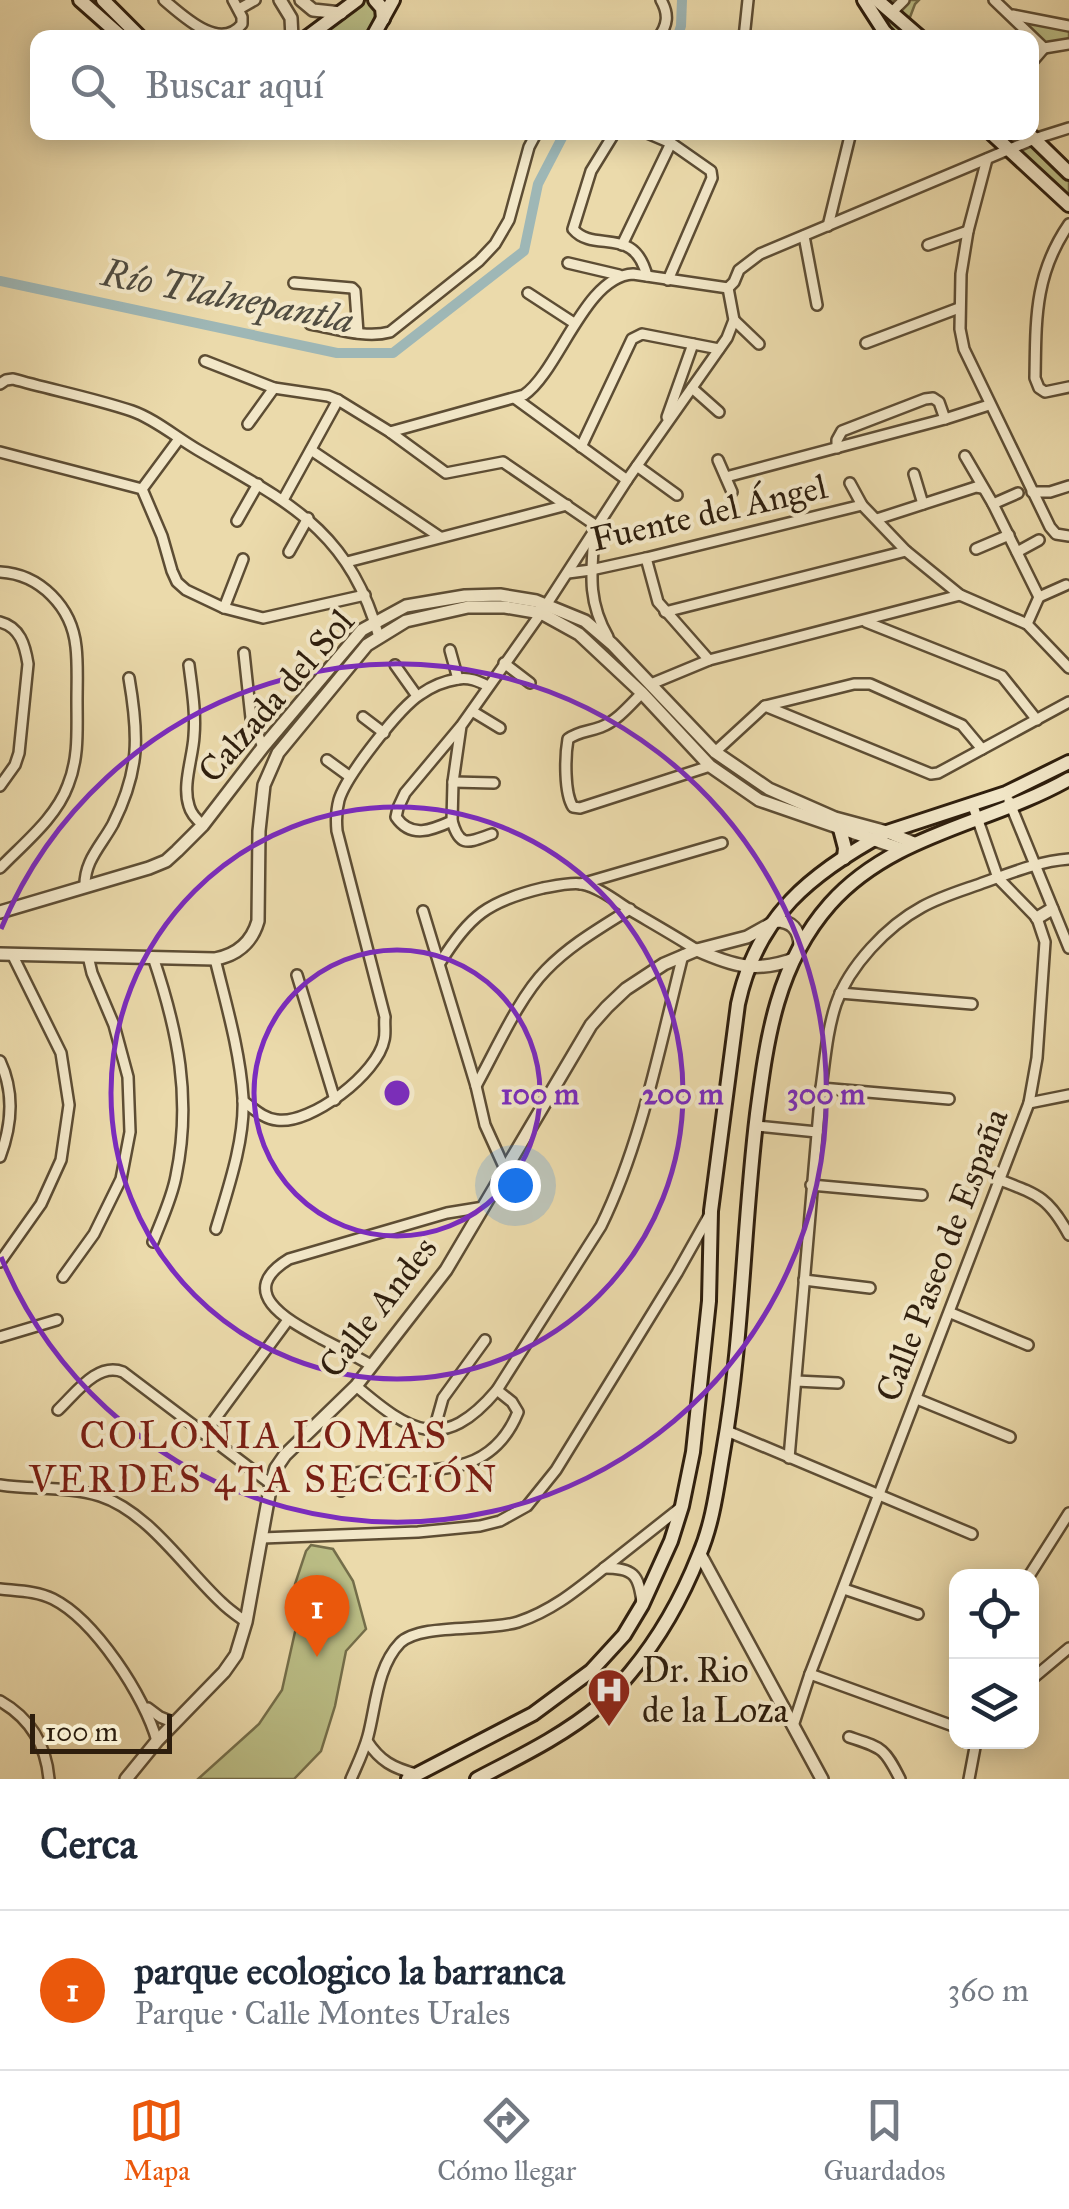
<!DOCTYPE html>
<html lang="es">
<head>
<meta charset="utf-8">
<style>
  body { margin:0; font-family:"IM FELL Great Primer",serif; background:#f2f2f3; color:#1f2937 }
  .controls { position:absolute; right:30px; bottom:30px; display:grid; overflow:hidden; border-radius:20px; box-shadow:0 5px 25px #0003 }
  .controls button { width:90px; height:90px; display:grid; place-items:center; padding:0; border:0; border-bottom:2px solid #e0e1e3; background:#fff; color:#1f2937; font:50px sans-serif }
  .scale { position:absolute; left:30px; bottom:25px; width:142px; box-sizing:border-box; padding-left:10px; border:5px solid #2e1e0d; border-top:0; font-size:28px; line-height:35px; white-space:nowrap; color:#2e1e0d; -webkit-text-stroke:8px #f2e7c8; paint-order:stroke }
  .you { position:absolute; left:515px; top:1185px; width:35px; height:35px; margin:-25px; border:8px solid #fff; border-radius:50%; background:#1a73e8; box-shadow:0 0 0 15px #1a73e833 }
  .badge { display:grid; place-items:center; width:65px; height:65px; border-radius:50%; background:#ea580c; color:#fff; font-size:32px; font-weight:700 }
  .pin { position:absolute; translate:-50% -82px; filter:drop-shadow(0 2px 5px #0008) }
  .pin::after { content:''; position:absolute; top:52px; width:35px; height:30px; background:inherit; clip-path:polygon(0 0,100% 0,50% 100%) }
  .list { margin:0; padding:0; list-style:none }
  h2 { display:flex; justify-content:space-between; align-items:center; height:130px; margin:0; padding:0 40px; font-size:42px }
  h2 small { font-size:32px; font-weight:400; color:#747a83 }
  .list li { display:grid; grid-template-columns:65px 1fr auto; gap:30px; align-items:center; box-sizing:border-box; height:160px; padding:0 40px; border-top:2px solid #e0e1e3 }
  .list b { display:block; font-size:38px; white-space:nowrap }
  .list p { margin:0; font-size:32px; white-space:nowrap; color:#747a83 }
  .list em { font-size:32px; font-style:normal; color:#747a83 }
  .icon { flex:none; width:55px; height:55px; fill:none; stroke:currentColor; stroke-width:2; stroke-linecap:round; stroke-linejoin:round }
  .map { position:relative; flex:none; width:1069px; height:1779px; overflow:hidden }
  .search { position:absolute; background:#fff; box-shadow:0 5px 25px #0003; left:30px; right:30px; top:30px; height:110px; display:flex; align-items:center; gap:25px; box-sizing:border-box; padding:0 35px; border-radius:20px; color:#747a83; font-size:38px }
  .sheet { height:290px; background:#fff }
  nav { display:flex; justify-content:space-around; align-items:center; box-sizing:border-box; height:140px; border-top:2px solid #e0e1e3; background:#fff; font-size:28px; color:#747a83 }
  nav a { display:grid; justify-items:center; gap:5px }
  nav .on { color:#ea580c }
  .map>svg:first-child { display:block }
</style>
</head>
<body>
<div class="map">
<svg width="1069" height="1779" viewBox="0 0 1069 1779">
  <rect width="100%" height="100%" fill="#ebdaab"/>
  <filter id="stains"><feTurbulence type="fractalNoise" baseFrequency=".002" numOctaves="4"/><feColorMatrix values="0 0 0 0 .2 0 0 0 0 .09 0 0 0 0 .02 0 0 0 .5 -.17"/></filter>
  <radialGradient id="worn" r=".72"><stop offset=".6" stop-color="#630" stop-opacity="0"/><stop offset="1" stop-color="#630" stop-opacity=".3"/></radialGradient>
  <g fill="#bbbe86" stroke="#746e4a" stroke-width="2.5">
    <path d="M 357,0 L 393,0 L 372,37 L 306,38 Z"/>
    <path d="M 864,0 L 884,4 L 891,0 L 919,0 L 915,4 L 907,25 L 921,37 L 891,37 Z"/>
    <path d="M 1010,14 L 1069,26 L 1069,44 L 1044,48 Z"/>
    <path d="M 990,133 L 1027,133 L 1069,173 L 1069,205 Z"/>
    <path d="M 311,1545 L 333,1549 L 353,1581 L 366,1629 L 346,1651 L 335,1706 L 321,1751 L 294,1779 L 198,1779 L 259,1724 L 282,1690 L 299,1614 L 295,1584 L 306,1551 Z"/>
  </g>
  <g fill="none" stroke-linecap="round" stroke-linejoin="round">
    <g stroke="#9eb7b6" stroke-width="10">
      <path d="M 677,38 L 681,26 L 682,0"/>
      <path d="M 0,281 L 337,353 L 393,353 L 524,251 L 538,184 L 565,132"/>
    </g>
    <g stroke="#5d4d34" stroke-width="14">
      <g id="minor">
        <path d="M 164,0 C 183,16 220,52 242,24 L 242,17 L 233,0"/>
        <path d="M 994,0 L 1044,48 L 1069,44"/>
        <path d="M 239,9 L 255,0"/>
        <path d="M 893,11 L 904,0"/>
        <path d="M 1013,15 L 1069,26"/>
        <path d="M 658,38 C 668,25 669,14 661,0"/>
        <path d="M 744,38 L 748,0"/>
        <path d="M 1032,62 L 1044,48"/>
        <path d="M 615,132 L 591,171 L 573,229 C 594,254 634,224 647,276"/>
        <path d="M 645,132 L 671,143 L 711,171 L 712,178 L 668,280"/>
        <path d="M 987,159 L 968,231 L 961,274 L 960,329 L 964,349 L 1050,527 L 1056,534 L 1069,536"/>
        <path d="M 1069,224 C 1034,275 1036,320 1035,378 L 1039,388 L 1045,392 L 1069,387"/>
        <path d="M 828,226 L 851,132"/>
        <path d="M 804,236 L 817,305"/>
        <path d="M 622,245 L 671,143"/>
        <path d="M 928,245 L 968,231"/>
        <path d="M 568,263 L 619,275"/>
        <path d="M 294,283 L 352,288 L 355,291 L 358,333"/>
        <path d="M 728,288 L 734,282 L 739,270 L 760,254 L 1034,139 L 1069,128"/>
        <path d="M 528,293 L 574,323"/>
        <path d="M 734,320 L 759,344"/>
        <path d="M 310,324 C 335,328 365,339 390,332 L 479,261 L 495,244 L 509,220 L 529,147 L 537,132"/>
        <path d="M 866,343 L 959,308"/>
        <path d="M 205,361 L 274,388 L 328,396 L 338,400 L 390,432 L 446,473 L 503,462 L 598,527"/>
        <path d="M 0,384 L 6,380 L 13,379 C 52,390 93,398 132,411 C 155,419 177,438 198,450 C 287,502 349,529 379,637"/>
        <path d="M 692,388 L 719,412"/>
        <path d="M 516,399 L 627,480"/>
        <path d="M 667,417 L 693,344"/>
        <path d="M 248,424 L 274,388"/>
        <path d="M 390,432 L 524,395 C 559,371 585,276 633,274 L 728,288"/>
        <path d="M 581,447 L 632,339 L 642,334 L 719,349"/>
        <path d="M 837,448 L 837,440 L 842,431 L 925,399 L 933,398 L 939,402 L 945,419"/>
        <path d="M 311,450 L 440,537"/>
        <path d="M 0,452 L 142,489 L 162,536 L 172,571 L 177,582 L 186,590 L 224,608 L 263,618 L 365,595"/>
        <path d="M 965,456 L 993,504 L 1039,597 L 1027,624"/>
        <path d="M 718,460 L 732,492"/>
        <path d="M 637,466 L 677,495"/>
        <path d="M 914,474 L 923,504"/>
        <path d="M 726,477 L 945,419 L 989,405"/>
        <path d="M 850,483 L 862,505 L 906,551 L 960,595 L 1027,624 L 1069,668"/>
        <path d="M 142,489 L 179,439"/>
        <path d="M 1032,492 L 1050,492 L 1069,486"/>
        <path d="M 283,500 L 338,400"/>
        <path d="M 993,504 L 1018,493"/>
        <path d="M 877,519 L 976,487 L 982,488"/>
        <path d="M 237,521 L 258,484"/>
        <path d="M 594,536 C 591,575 588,602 608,637"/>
        <path d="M 976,549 L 1009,535"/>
        <path d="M 289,552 L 308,518"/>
        <path d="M 1017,552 L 1039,540"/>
        <path d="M 646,558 L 658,602 L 709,660"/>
        <path d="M 347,562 L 567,505"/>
        <path d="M 0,572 C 40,574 72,607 76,647 C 78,664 77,683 77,701 C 77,730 79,758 68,785 C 56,818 24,843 0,868"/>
        <path d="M 568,573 L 591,570 L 646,558 L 862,505"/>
        <path d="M 1039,597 L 1066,585"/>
        <path d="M 224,608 L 243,559"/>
        <path d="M 665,612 L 906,551"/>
        <path d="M 0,622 C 20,627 25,645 28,664 L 19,753 L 15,765 L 0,786"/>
        <path d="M 866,622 L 1002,676 L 1037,720"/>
        <path d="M 450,650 L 458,679"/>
        <path d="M 244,653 L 251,718 L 263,747"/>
        <path d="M 504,663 L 530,683"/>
        <path d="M 189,665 C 192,689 196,712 194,736 C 193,757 182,785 189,806 C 191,814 197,820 203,825"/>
        <path d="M 395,665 L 417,696"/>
        <path d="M 651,684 L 709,660 L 960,595"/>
        <path d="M 642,693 C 630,705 617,721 601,727 C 588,732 579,731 568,739 C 565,756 564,793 573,807 L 580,808 L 710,766"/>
        <path d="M 765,706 L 931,774 L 938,773 L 1069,702"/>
        <path d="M 472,711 L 500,728"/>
        <path d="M 363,717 L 384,733"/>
        <path d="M 461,726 L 453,782 L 452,821 C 432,830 411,839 396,817 L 398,808 L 405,793 L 461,726 L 541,613 L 627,480 L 727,338 L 734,320 L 728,288"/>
        <path d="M 715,752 L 765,706 L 854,684 L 870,684 L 962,725 L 982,749"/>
        <path d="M 327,760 L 349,776"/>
        <path d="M 453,782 L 494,783"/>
        <path d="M 1009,801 L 1069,948"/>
        <path d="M 452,821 C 460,849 469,842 492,834"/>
        <path d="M 581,884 L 722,843"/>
        <path d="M 85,887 C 84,861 101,846 113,824 C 140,770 139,736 129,678"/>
        <path d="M 423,911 L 476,1086 L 485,1125 L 505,1169"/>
        <path d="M 153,957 C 178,1031 192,1099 176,1176 C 172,1198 161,1221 153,1242"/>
        <path d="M 215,959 C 226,1004 240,1051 243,1098 C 245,1140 228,1189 216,1229"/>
        <path d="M 440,963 C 469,916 488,901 543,888 C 554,886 571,882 582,884 C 598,887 616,901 630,910 C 652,923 675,936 697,950"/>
        <path d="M 297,975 L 335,1100"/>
        <path d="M 840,993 L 972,1004"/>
        <path d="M 0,1061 C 15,1093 12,1125 0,1157"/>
        <path d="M 476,1086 C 495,1052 519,997 546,970 C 570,945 600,928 630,909"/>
        <path d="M 821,1088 L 949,1099"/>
        <path d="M 243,1101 C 254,1109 264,1119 277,1120 C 311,1125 378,1073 384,1040 C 386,1033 384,1024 385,1017 L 337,831 C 336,820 336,811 339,800 C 346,776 400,707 421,694 C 431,687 445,681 458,679 C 469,677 478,681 488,686"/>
        <path d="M 1029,1103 L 1069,1095"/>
        <path d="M 756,1126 L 817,1132"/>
        <path d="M 1000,1180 C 1039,1195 1049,1198 1069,1235"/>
        <path d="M 811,1185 L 922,1195"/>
        <path d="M 0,1262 L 41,1204 L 61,1160 L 69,1105 L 61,1053 L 12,954"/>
        <path d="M 63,1277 L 94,1234 L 121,1179 L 130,1132 L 128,1077 L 114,1025 L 92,973 L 88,956"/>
        <path d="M 804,1280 L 870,1288"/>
        <path d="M 951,1313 L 1028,1345"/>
        <path d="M 0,1337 L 57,1320"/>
        <path d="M 371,1365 C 355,1356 338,1347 322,1339 C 291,1322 233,1293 289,1259 L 447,1213 L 484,1207"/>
        <path d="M 796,1381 L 838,1383"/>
        <path d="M 356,1386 C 410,1432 443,1454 497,1390 L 601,1226 C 642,1142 660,1045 683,955"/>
        <path d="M 917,1399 L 1010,1437"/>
        <path d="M 58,1410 C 76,1393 97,1362 123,1372 L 271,1484"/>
        <path d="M 434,1430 L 443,1398 L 485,1340"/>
        <path d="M 727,1431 L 972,1534"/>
        <path d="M 204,1434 L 288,1320"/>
        <path d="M 789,1458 L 821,1088 C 825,1060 827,1031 836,1004 C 849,966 887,926 922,907 C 940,897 960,891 980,884 C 1008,874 1039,861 1069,859"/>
        <path d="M 0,1485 C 33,1490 67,1486 100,1496 C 149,1512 185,1569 222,1603 C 229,1610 238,1616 246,1622"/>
        <path d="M 341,1491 C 343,1486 345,1481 349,1477 C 357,1470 369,1472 379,1471 C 437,1470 492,1476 518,1412 L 512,1402 L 497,1390"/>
        <path d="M 262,1538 L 418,1532 L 480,1526 L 500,1521 L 527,1506 L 556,1470 L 677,1273 L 709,1216"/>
        <path d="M 604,1568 C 633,1568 639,1574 642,1603"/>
        <path d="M 1029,1576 L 1069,1513"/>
        <path d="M 0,1589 C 18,1591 37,1591 53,1599 C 95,1620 145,1697 157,1741"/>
        <path d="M 844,1589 L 918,1614"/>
        <path d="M 810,1674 L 956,1727"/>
        <path d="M 1032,1679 L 1069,1648"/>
        <path d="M 0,1701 C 30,1718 46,1745 49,1779"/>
        <path d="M 148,1708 L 160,1717 L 175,1723"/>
        <path d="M 793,1726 L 810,1674 L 1029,1103 L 1037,1058 L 1045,942 L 1037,918 L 998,878 L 973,806"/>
        <path d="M 849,1737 C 882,1748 884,1747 900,1779"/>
        <path d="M 367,1741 C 380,1761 393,1768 416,1774"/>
        <path d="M 351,1779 C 357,1765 364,1751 368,1736 C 376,1706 377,1667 400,1643 C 420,1623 486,1632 518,1622 C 554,1610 579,1588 608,1565 C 632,1546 656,1527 680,1508"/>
        <path d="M 969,1779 L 976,1742"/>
      </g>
    </g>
    <g stroke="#5d4d34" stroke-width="16">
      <g id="tertiary">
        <path d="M 280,0 L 291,18 L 292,38"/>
        <path d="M 301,0 L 313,10 L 341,13"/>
        <path d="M 0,912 L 149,868 L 166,861 L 177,851 L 203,825 L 263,747 L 362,630 L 406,606 L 465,596 L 500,595 L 536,601 L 585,621 L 612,644 L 715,752 L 769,789 L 835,818 L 887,832 L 914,843"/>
        <path d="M 1037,918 L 1052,909"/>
        <path d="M 697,950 C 733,966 756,973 794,959"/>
        <path d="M 0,954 L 215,959 C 237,955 252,942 258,921 L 259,831 L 264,785 L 278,753 L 367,645 L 406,621 L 468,607 L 505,607 L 541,613 L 579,634 L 642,693 L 710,766 L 759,800 L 901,849"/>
        <path d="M 700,1554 L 822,1779"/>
        <path d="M 126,1779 L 157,1741 L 224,1672 L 236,1655 L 246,1622 L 271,1484 L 276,1468 L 285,1455 L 356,1386 L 446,1270 L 591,1025 L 607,1007 L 626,989 L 664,964 L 697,950 L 747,937 L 776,921 C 792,921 799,930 800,945"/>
      </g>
    </g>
    <g stroke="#2e1e0d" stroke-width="18">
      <g id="secondary">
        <path d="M 80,0 L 123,38"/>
        <path d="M 103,0 L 141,38"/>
        <path d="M 375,0 L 382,8 L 383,19"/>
        <path d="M 864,0 L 884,31 L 891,38"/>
        <path d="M 877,0 L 921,38"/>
        <path d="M 306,38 L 357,0"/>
        <path d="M 372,38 L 393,0"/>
        <path d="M 990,132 L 1069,205"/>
        <path d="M 1027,132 L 1069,173"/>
        <path d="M 840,829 L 845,848 L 844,858"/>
        <path d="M 408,1779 L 533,1714 L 591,1671 L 624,1635 L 642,1605 L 671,1541 L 682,1506 L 693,1452 L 709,1301 L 711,1211 L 738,1004 C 757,916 811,873 887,832 L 1006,793 L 1069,762"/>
        <path d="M 477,1779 C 519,1757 563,1736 600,1705 C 611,1696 621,1684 631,1672 C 660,1637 682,1598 699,1555 C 713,1523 717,1487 723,1452 C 743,1340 743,1227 757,1114 C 767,1037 777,964 830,904 C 893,833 990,824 1069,779"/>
      </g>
    </g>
    <use href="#minor" stroke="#f2e7c8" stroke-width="9"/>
    <use href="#tertiary" stroke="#f2e7c8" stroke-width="11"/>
    <use href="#secondary" stroke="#f2e7c8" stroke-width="12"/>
  </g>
  <g fill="none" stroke="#7b2cbf" stroke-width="5">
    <circle cx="397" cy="1093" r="143"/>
    <circle cx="397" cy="1093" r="286"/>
    <path d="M1 929A429 429 0 1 1 1 1257"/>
  </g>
  <defs>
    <g id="hospital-pin" transform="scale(2.25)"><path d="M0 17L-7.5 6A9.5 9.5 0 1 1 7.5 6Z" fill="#8f2418" stroke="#f2e7c8"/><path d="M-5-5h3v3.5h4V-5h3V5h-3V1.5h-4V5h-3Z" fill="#fff"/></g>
  </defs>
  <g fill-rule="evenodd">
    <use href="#hospital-pin" x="609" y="1690"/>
  </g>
  <g text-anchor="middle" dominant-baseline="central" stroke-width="8" stroke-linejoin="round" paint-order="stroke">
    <g font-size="35" fill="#2e1e0d" stroke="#f2e7c8">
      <text transform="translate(709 513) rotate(-13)">Fuente del Ángel</text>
      <text transform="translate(276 696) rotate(-49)">Calzada del Sol</text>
      <text transform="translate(942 1255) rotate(-69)">Calle Paseo de España</text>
      <text transform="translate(378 1307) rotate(-52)">Calle Andes</text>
    </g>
    <g font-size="35" fill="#2e1e0d" stroke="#f2e7c8" text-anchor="start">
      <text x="642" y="1670">Dr. Rio<tspan x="642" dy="40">de la Loza</tspan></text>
    </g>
    <g font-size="38" font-style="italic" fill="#504c40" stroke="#f2e7c8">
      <text transform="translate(228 296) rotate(11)">Río Tlalnepantla</text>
    </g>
    <g font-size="38" letter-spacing="2.5" fill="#7a1f14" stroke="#f2e7c8">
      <text x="264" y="1435">COLONIA LOMAS<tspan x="264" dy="44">VERDES 4TA SECCIÓN</tspan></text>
    </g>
  </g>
  <circle cx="397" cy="1093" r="15" fill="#7b2cbf" stroke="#f2e7c8" stroke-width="5"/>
  <g font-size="30" text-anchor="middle" font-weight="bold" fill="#7b2cbf" stroke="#f2e7c8" stroke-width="8" stroke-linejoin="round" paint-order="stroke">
    <text x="540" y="1104">100 m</text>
    <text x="683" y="1104">200 m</text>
    <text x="826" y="1104">300 m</text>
  </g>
  <rect width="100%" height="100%" filter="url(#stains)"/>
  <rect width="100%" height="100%" fill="url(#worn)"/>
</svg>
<div class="controls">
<button><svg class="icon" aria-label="locate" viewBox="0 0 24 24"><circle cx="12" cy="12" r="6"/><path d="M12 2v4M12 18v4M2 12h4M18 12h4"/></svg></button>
<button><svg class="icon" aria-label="layers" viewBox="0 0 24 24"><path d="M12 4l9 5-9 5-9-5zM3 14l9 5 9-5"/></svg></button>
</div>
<div class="scale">100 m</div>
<div class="you"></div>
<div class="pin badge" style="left:317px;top:1657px">1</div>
<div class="search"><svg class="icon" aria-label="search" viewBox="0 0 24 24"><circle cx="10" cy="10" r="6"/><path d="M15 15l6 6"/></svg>Buscar aquí</div>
</div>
<section class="sheet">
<h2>Cerca<small></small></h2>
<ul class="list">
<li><span class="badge">1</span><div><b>parque ecologico la barranca</b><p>Parque · Calle Montes Urales</p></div><em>360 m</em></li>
</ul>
</section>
<nav>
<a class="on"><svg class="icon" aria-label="map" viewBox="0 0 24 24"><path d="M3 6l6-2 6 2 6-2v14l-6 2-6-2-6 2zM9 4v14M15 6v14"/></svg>Mapa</a>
<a><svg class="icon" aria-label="directions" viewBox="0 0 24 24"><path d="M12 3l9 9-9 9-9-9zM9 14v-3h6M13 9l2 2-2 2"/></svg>Cómo llegar</a>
<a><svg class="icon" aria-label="saved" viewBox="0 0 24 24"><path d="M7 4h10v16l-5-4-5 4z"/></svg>Guardados</a>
</nav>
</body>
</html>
